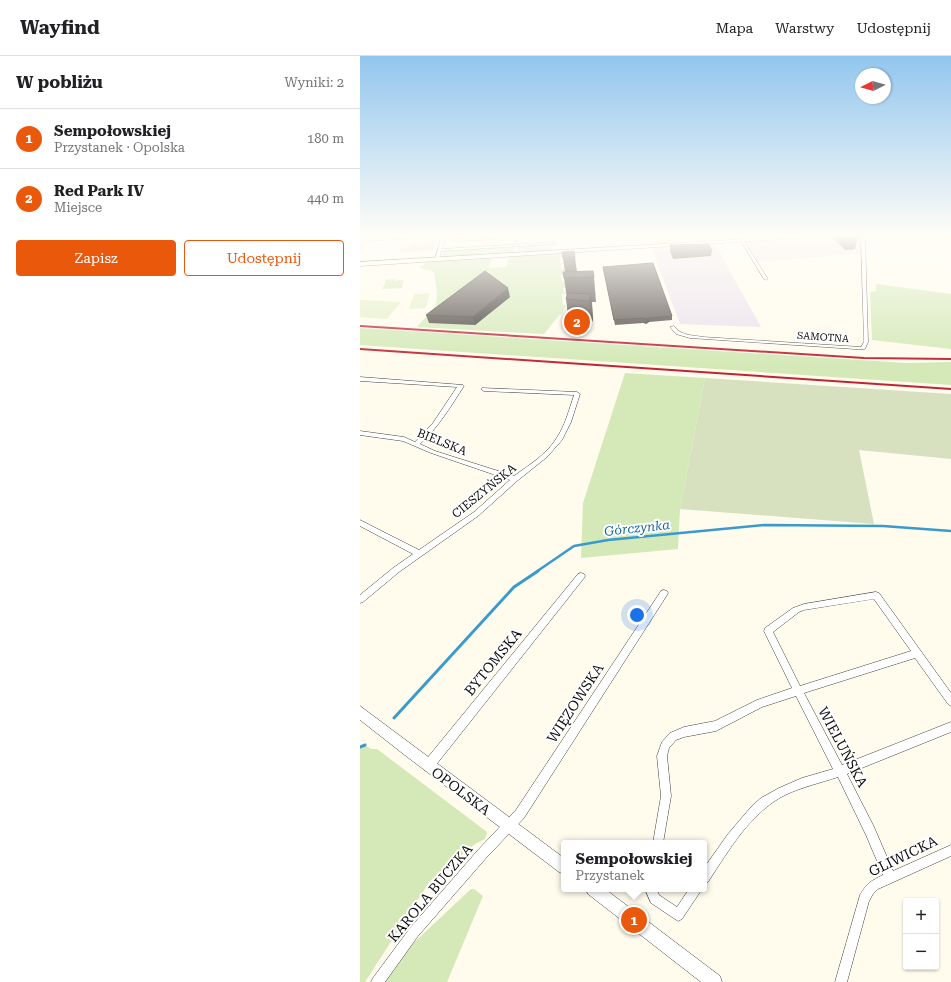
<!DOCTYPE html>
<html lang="pl">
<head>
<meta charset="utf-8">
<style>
  body { margin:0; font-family:"Roboto Serif",serif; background:#f6f6f6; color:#202124 }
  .controls { position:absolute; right:12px; bottom:12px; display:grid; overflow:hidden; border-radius:4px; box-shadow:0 1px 3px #0004 }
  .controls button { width:36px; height:36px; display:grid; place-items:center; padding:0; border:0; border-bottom:1px solid #e0e0e0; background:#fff; color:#202124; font:20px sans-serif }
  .compass { position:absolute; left:495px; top:12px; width:36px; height:36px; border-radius:50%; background:#fff; box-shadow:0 1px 3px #0004; rotate:265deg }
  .you { position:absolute; left:277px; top:559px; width:14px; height:14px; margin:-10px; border:3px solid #fff; border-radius:50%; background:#1a73e8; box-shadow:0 0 0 6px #1a73e833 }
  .badge { display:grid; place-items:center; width:26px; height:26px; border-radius:50%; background:#ea580c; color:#fff; font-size:13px; font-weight:700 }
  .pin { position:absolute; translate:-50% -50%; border:2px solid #fff; box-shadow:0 1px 4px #0006 }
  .popup { position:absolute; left:201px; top:784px; width:146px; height:52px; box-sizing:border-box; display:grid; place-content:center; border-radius:4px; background:#fff; filter:drop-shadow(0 1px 3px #0005); font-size:13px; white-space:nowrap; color:#757577 }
  .popup b { font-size:15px; color:#202124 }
  .popup::after { content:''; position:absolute; left:50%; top:100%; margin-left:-8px; border:8px solid transparent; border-top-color:#fff }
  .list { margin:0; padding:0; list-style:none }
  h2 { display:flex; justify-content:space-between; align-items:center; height:52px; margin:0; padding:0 16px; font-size:17px }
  h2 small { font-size:13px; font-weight:400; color:#757577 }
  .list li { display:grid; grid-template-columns:26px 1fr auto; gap:12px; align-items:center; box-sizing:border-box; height:60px; padding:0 16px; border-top:1px solid #e0e0e0 }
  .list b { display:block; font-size:15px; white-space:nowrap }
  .list p { margin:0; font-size:13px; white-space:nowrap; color:#757577 }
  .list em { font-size:13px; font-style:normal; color:#757577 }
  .actions { display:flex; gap:8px; padding:12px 16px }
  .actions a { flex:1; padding:9px 0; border:1px solid #ea580c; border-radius:4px; text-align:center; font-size:14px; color:#ea580c }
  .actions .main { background:#ea580c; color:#fff }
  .map { position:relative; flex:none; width:591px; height:926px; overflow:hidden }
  header { display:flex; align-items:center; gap:24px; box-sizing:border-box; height:56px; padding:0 20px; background:#fff; border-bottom:1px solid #e0e0e0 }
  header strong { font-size:19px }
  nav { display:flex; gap:22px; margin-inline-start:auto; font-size:14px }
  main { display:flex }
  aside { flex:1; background:#fff }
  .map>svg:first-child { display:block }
</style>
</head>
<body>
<header>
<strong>Wayfind</strong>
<nav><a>Mapa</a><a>Warstwy</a><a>Udostępnij</a></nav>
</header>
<main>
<aside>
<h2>W pobliżu<small>Wyniki: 2</small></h2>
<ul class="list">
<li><span class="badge">1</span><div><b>Sempołowskiej</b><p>Przystanek · Opolska</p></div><em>180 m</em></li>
<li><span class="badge">2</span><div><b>Red Park IV</b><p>Miejsce</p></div><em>440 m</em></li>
</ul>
<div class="actions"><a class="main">Zapisz</a><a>Udostępnij</a></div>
</aside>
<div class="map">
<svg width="591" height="926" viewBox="0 0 591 926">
  <rect width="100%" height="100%" fill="#fffbed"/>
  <g fill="#eae1ec">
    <path d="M 455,180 L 503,180 L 504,197 L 395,206 L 381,184 Z"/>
    <path d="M 356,189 L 373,221 L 401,271 L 320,268 L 292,193 Z"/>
  </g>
  <g fill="#d4e9b7" fill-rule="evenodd">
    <path d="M 471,180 L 497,180 L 499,188 L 492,188 L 498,187 L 494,183 L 472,184 L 476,189 L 472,190 L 471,189 L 474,188 L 471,185 L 464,184 L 464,185 L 461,185 L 464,189 L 459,184 L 444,185 L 442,183 Z"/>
    <path d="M 435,182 L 432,183 L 441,183 L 442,185 L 440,185 L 442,186 L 419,186 L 393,189 L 395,193 L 399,194 L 399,195 L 390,194 L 385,187 L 392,186 L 391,184 Z"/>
    <path d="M 77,186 L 74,194 L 39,197 L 41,192 L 50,190 L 52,188 Z"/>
    <path d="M 192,189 L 192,194 L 157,195 L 158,191 Z"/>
    <path d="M 151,190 L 154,191 L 153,196 L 85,200 L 82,199 L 83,195 L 86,194 L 151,191 Z"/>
    <path d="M 198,197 L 201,199 L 210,199 L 200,201 L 200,207 L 211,206 L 201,209 L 201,213 L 205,212 L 216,217 L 201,219 L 202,226 L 213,226 L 215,231 L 203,232 L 204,236 L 219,235 L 221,239 L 237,238 L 219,239 L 218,237 L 202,238 L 203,249 L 206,249 L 202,258 L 217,259 L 200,258 L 184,278 L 57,271 L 76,249 L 77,236 L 74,216 L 60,212 L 67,206 ZM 134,202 L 148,202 L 147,211 L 129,212 L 130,205 Z"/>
    <path d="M 35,223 L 34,225 L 43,224 L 42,232 L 22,233 L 25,228 L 25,224 Z"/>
    <path d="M 516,228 L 591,238 L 591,293 L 512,284 L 510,236 L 516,235 Z"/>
    <path d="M 0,272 L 546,307 L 591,306 L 591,329 L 0,289 Z"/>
    <path d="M 265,317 L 345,322 L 320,453 L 318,493 L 221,502 L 223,447 Z"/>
    <path d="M 5,689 L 11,693 L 17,693 L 127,776 L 125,783 L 115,788 L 70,825 L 5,926 L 0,926 L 0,691 Z"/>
    <path d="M 111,833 L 114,833 L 123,840 L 87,926 L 20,926 L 45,895 Z"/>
  </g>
  <path fill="#d7e1bf" d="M 345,322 L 591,338 L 591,403 L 499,394 L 514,468 L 320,453 Z"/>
  <g fill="#e5f0c9">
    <path d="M 70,237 L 66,252 L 49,253 L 54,238 Z"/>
    <path d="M 0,244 L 41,246 L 27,263 L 0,261 Z"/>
  </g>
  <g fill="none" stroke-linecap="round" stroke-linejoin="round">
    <path stroke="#399ace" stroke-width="2.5" d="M 176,516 L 214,490 L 248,484 L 405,469 L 523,470 L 591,475"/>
    <g stroke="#399ace" stroke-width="3">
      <path d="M 34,662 L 154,531 L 178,515"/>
      <path d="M 0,691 L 5,689"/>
    </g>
    <g stroke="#dbd7cb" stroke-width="4" stroke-dasharray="4 2" stroke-linecap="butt">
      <path d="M 194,182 L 194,185"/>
      <path d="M 156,187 L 157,184"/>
    </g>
    <g stroke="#404040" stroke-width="1">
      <g id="minor">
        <path d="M 64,180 L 80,180 L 78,181 L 6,185 L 0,193 C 0,188 2,183 6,181 L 7,183 Z"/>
        <path d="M 82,180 L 86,180 L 82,193 L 194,186 L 196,187 L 194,188 L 81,195 L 79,203 L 77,204 L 75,203 Z"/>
        <path d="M 160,180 L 176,180 L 174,181 L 96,185 L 94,184 L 96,183 Z"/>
        <path d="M 299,180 L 313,181 L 336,180 L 313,183 L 299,182 L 273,183 L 271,182 L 273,181 Z"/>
        <path d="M 501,180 L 505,180 L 508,286 L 505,293 L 495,293 L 330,282 L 316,278 L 310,271 L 314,270 C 321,280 332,279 343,281 L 501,291 L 504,286 Z"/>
        <path d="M 380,183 L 383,184 L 408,223 L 407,224 L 404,223 Z"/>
        <path d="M 0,321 L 103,329 L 104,330 C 91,350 78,372 60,388 L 75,395 L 154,420 C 169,409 186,399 196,383 C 205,370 209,354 214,339 L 124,335 L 122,334 L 122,332 L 217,336 L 220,338 L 211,366 L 202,384 L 187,401 L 157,425 L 118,460 L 39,516 L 3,546 L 0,547 L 0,539 L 33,512 L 53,498 L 0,470 L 0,464 L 59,494 L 114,456 L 150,424 L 71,397 L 43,385 L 0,379 L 0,375 L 44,381 L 55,386 L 73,367 L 97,331 L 0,325 Z"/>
        <path d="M 221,517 L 224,518 L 225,520 L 224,522 L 72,714 L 68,715 L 64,714 L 63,710 L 64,706 L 218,518 Z"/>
        <path d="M 304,534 L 307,535 L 308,537 L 307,539 L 164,762 L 126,802 L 58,880 L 25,926 L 11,926 L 13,922 L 50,872 L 118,794 L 156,754 L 301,535 Z"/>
        <path d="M 516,536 L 519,537 L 591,637 L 591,650 L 588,648 L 555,602 L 444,637 L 482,709 L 591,666 L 591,676 L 487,718 L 514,771 L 533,815 L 591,789 L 591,800 L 518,833 L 513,838 L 509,845 L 487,926 L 475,926 L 500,839 C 507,827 511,825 523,819 L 506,779 L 478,721 C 460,727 442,731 425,739 C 390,757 369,794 348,826 L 344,828 L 344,812 L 368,778 L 392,750 L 401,742 L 419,732 L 442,722 L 473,713 L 436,640 L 402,651 L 356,675 L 324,681 L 316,684 L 309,692 L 307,700 L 311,740 L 303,787 L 293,787 L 301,740 L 297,700 L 302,686 L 310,677 L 324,671 L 355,665 L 397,644 L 432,632 L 404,575 L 405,572 L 433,552 L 444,548 ZM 514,543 L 551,595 L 440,630 L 413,576 L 439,556 L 444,554 Z"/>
        <path d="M 285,833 L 297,833 L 299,839 L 317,851 L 329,833 L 342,833 L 322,863 L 318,865 L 291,847 Z"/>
      </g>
    </g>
    <g stroke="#404040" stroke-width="1">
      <g id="tertiary">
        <path d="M 438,180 L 457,180 L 455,181 L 0,210 L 0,206 Z"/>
        <path d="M 0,650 L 204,802 L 204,818 L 199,816 L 46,700 L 0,664 Z"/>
        <path d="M 226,833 L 245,833 L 360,920 L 362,926 L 341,926 L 228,838 Z"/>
      </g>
    </g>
    <use href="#minor" fill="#fff" fill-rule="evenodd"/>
    <use href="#tertiary" fill="#fff" fill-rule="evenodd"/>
    <g stroke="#be2534" stroke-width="2">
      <path d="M 0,270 L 504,302 L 591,303"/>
      <path d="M 0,293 L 591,333"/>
    </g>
  </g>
  <g fill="#4a433f">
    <path d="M 477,180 L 497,180 L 498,181 L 495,193 L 485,194 L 475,184 Z"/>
    <path d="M 310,189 L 352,194 L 351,200 L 313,203 L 310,195 Z"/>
    <path d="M 202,196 L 215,201 L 217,216 L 234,221 L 236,246 L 232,246 L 233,263 L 231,269 L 209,268 L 206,243 L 207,242 L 204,222 L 205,216 Z"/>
    <path d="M 243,211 L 312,260 L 312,264 L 289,266 L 286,268 L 283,267 L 255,269 Z"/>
    <path d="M 150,241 L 115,269 L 69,267 L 66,259 Z"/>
  </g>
  <g fill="#3c3733">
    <path d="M 148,232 L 150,241 L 115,269 L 113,261 Z"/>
    <path d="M 231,238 L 233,263 L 231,269 L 229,245 Z"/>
    <path d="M 289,262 L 289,266 L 286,268 L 286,263 Z"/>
  </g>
  <g fill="#564e49" stroke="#3c3733">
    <path d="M 486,180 L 497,180 L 498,181 L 488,182 Z"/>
    <path d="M 348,188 L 352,194 L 313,197 L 310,189 Z"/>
    <path d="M 214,195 L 215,201 L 203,202 L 202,196 Z"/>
    <path d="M 293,207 L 312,260 L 289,262 L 286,263 L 283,262 L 254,264 L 243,211 Z"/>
    <path d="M 125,215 L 148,232 L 113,261 L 66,259 Z"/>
    <path d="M 233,215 L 234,221 L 204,222 L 203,216 Z"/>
    <path d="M 208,237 L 231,238 L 229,245 L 206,243 Z"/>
  </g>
  <linearGradient id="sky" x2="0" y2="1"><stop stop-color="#92c6ee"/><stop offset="0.58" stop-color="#fffdf7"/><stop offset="1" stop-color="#fffdf7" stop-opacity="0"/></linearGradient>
  <rect width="591" height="309" fill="url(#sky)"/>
  <g text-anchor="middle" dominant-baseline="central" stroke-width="4" stroke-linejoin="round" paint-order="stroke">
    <g font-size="10" fill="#0d0d0d" stroke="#fff">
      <text transform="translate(463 281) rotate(4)">SAMOTNA</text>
    </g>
    <g font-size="12" fill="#0d0d0d" stroke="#fff">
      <text transform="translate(82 386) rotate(22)">BIELSKA</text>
      <text transform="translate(124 435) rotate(-39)">CIESZYŃSKA</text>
    </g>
    <g font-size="13" font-style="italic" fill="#166aa0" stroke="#fff">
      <text transform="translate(277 472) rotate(-6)">Górczynka</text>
    </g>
    <g font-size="14" fill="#0d0d0d" stroke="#fff">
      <text transform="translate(133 606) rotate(-51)">BYTOMSKA</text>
      <text transform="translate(215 647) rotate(-57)">WIĘZOWSKA</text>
      <text transform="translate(483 691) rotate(62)">WIELUŃSKA</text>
      <text transform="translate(101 735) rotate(37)">OPOLSKA</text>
      <text transform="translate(543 800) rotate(-26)">GLIWICKA</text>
      <text transform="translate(70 837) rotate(-50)">KAROLA BUCZKA</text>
    </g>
  </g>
</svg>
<div class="controls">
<button>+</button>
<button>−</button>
</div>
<svg class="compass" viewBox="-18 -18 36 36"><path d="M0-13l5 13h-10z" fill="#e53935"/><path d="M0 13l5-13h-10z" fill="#757577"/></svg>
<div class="you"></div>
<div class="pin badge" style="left:274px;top:864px">1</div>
<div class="popup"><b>Sempołowskiej</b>Przystanek</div>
<div class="pin badge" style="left:217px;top:266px">2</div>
</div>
</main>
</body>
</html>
